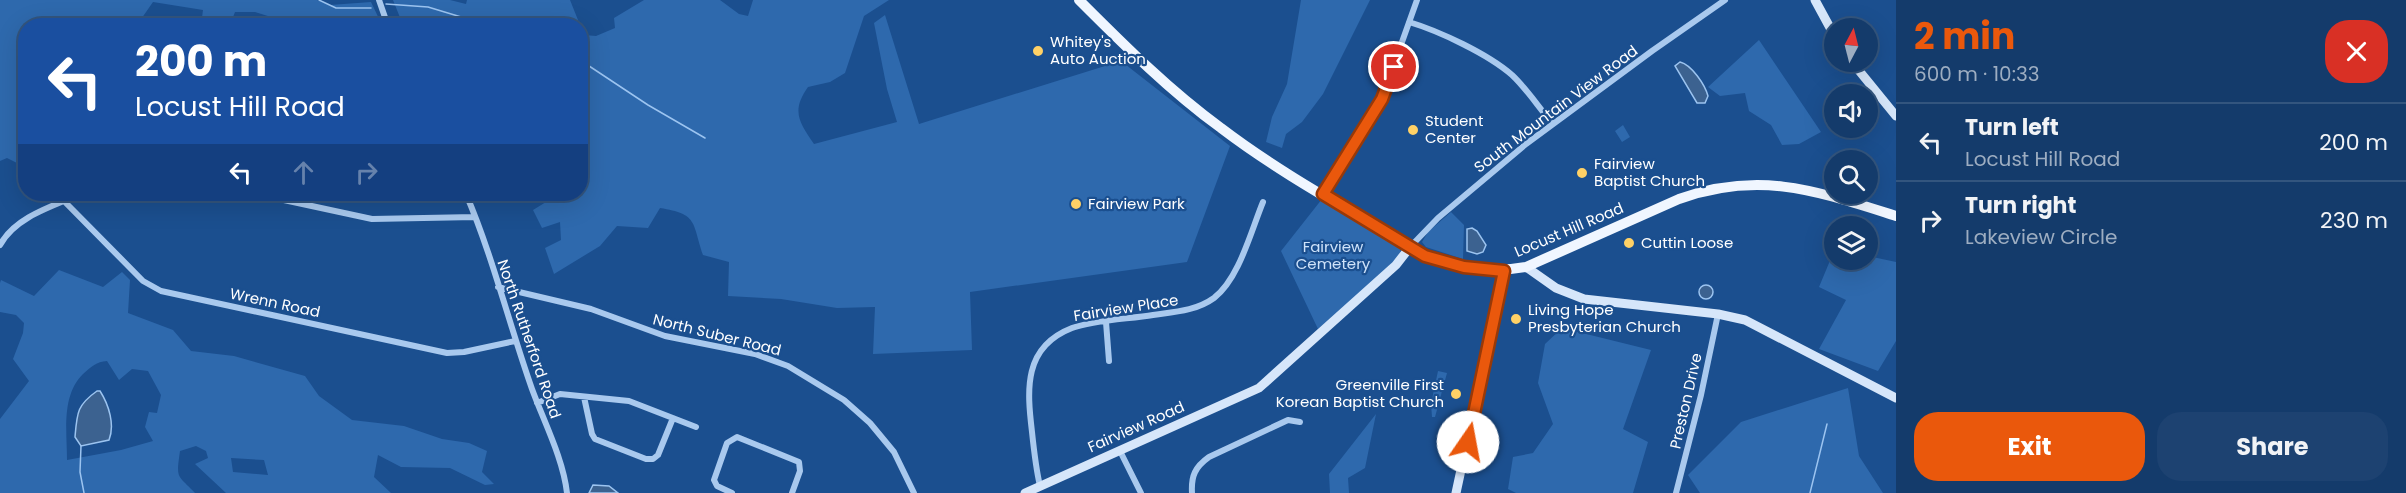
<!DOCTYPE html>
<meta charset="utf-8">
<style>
:root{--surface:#143b6b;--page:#1d4271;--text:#f1f3f6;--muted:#9dadc1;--line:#33557e;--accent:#ea580c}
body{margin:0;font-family:Poppins,sans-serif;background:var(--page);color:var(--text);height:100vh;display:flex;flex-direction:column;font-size:22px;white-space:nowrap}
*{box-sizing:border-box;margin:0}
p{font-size:20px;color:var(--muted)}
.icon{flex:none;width:33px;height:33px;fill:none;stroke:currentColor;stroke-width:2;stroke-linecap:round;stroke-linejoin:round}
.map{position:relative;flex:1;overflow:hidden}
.side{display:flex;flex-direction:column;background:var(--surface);width:510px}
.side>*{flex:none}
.top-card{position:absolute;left:18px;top:18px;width:570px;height:183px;border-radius:24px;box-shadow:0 6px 24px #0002,0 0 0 2px var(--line);background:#1a4fa0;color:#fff;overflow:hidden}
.needle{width:39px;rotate:7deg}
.controls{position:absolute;left:1824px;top:18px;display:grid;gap:12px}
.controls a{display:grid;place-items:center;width:54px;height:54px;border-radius:50%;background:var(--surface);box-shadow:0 6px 24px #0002,0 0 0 2px var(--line);font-size:30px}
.pin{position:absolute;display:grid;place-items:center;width:51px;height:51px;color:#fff;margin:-26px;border:3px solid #fff;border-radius:50%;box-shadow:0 2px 6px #0007}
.me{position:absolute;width:66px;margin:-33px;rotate:12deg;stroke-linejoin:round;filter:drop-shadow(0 0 4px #0008)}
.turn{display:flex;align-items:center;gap:21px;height:126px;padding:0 18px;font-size:27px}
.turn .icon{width:78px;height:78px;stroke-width:2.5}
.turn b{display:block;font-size:42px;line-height:51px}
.lanes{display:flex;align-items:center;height:57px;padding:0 18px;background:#0003;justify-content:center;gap:30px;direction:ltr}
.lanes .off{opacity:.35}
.round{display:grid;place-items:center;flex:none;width:63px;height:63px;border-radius:24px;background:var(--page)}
.headline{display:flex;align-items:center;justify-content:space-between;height:102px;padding:0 18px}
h1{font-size:36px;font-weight:700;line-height:45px;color:var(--accent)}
.primary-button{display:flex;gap:12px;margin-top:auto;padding:12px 18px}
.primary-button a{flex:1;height:69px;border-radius:24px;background:var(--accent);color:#fff;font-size:24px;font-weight:700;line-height:69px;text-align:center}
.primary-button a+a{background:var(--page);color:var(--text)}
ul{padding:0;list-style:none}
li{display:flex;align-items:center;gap:18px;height:78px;padding:0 18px;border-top:2px solid var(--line)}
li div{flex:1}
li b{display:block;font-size:22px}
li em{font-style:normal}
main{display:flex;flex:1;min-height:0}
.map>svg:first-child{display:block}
</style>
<main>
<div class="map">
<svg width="1896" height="493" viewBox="0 0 1896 493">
<rect width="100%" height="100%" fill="#1b4f8f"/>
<!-- green -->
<path fill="#2e69ad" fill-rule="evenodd" d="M0,0H317L330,5L371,2L382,25H290L287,22L255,12H235L230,25H201L203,10L153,2L137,25L26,26L25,167L7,158L0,161Z
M393,0H450L466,4L467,0H570L580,25L469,26L459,20L431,21L430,25H403Z
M644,0H720L739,14L748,16L753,0H889L864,16L845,73L830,82L808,87C791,111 799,122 814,144L897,122L887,89L874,23L885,15L919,124L1121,61L1230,146L1187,262L970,292L972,350L873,354L875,307L837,308L781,299L728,296L729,262L703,255C692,222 698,214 660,208L648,228L617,226L600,246L554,274L545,248L561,240L560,222L542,228L533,210L559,194H580L581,26L584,35L596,36L615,28L614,18Z
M1301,0H1370L1323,94L1302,122L1286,134L1282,148L1266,142L1272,117L1287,84Z
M1759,40L1821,132L1799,144L1782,145L1771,125L1749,111L1745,93L1720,96L1708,87Z
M1623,125L1630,137L1622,142L1615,131Z
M1322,199L1399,244L1401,250L1398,258L1318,329L1281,251Z
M1451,212L1464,225L1463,259L1426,247L1422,242L1428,232Z
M1834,251V260H1868V256L1896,262V341L1878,371L1819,349L1846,300L1819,287Z
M59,270L103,287L122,272L130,280L128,313L173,330L191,351L234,356L305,376L319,396L352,420L404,426L442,439L469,443L487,451L482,472L494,484L485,485L450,468L401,467L378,455L374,477L391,493H226L195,464L208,458L206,451L196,446L180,451C176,480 177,474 195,493H0V419L29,381L13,359L23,333L24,323L16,315L0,312V283L1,280L34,296ZM107,361L119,380L132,369L148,371L161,395L157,413L149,412L145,427L153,441L121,450L67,460C67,431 61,396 83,374C92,366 96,362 107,361ZM231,458L264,460L268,475L233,472Z
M1562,328L1651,350L1623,429L1648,442L1633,493H1516L1508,489L1513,457L1533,453L1553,424L1538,383L1545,344Z
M1438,371L1447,373L1435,417H1432L1431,404Z
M1848,388L1859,456L1883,493H1700L1688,475L1741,422Z
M1376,414L1365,468L1348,478L1349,493H1330L1329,474Z"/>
<!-- water -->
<path fill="#3c6290" stroke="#9cc4f0" stroke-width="1.5" d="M1680,62C1692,65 1705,85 1708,96L1705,103H1697L1675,66Z
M1472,228L1477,231L1486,245L1483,252L1477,254L1467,251V229Z
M1699 292a7 7 0 1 1 14 0a7 7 0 1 1-14 0Z
M97,391H100C109,405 115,425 109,440L81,446L75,437C77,413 77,405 97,391Z
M593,485L609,486L618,493H589Z"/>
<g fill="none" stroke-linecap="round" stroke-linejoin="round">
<!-- stream -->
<path stroke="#9cc4f0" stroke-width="1.5" d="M319,0L336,8H371
M386,4L428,7L481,23
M580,60L648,105L705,138
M81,446L80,472L84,493
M1810,493L1827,424"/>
<!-- street -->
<path stroke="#a9c9ee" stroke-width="6" d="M379,0L388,26
M1409,22C1439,31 1488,54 1512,75C1527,89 1539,108 1553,124
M256,194L372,219L475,217
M466,194C493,257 509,324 532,389C544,422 563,458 567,493
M1323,194L1382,98L1417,0
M64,201L143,281L161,291L447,353L464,352L515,341
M0,245C15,217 53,206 81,194
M1410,247L1438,218L1526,144L1652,51L1725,0
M498,287L591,309L665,336L755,354L788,366L844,400L870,423L894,452L914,493
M1106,322L1109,361
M584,397L592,434L595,439L646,459H653L658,455L673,418
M537,403L560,394L629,401L696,427
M1120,451L1141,493
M1040,486C1036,469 1034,451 1032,432C1027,390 1023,347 1072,328C1094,320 1129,319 1153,315C1174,312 1196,311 1214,298C1239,279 1251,231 1263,202
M732,493L717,486L714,480L727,443L737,437L799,462L800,471L792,493
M1192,493C1191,476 1195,467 1209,457L1288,420L1300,422
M1676,493L1701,395L1718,314"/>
<!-- secondary -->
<path stroke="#d6e6fa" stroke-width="9" d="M1815,0L1834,35
M1852,62L1896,116
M1526,267L1556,288L1584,299L1718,314L1745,320L1896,398
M1025,493L1259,388L1396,265L1410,247
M1456,493L1504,271"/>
<!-- primary -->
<path stroke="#f0f6ff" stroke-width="10" d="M1079,0C1124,45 1170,91 1221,128C1280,173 1347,209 1410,247C1444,267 1487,274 1526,267L1679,199C1760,170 1817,191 1896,216"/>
</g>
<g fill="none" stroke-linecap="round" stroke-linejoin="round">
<!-- route casing -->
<g stroke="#983908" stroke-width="15">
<path id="route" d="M1394,67L1382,99L1323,194L1425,256L1464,267L1504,271L1468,442"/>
</g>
<!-- route -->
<use href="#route" stroke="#ea580c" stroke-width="10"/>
</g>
<!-- markers -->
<g fill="#ffd166" stroke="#1b4f8f" stroke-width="2">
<circle cx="1038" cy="51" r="6"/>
<circle cx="1413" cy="130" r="6"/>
<circle cx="1582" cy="173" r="6"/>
<circle cx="1076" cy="204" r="6"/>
<circle cx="1629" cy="243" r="6"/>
<circle cx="1516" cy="319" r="6"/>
<circle cx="1456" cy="394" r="6"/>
</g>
<g text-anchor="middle" stroke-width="4.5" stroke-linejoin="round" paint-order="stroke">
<!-- poi labels -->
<g font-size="15" fill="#fff" stroke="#1b4f8f" text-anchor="start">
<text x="1050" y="47">Whitey's<tspan x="1050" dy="17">Auto Auction</tspan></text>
<text x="1425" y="126">Student<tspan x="1425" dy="17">Center</tspan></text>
<text x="1594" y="169">Fairview<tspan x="1594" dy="17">Baptist Church</tspan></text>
<text x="1088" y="209">Fairview Park</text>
<text x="1641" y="248">Cuttin Loose</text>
<text x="1528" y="315">Living Hope<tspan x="1528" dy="17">Presbyterian Church</tspan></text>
<text x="1444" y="390" text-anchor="end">Greenville First<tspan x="1444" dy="17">Korean Baptist Church</tspan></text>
</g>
<!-- street labels -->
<g font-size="15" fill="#fff" stroke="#1b4f8f">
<text transform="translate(1556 109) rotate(-37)" y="5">South Mountain View Road</text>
<text transform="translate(1569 230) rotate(-23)" y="5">Locust Hill Road</text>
<text transform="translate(275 303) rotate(12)" y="5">Wrenn Road</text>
<text transform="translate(1126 308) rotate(-9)" y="5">Fairview Place</text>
<text transform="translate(717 335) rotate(14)" y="5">North Suber Road</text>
<text transform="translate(529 339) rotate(71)" y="5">North Rutherford Road</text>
<text transform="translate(1686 401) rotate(-77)" y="5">Preston Drive</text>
<text transform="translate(1136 427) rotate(-24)" y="5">Fairview Road</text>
</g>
<!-- park labels -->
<g font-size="15" fill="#cfe3fa" stroke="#1b4f8f">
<text x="1333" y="252">Fairview<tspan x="1333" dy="17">Cemetery</tspan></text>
</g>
</g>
</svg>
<div class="controls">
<a><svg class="needle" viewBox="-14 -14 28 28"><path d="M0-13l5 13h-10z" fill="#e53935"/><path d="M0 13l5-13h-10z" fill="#9dadc1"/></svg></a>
<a><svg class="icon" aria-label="sound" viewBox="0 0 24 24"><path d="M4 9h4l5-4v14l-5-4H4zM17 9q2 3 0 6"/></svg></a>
<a><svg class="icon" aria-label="search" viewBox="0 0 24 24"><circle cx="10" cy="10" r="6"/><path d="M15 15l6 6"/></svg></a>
<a><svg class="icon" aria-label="layers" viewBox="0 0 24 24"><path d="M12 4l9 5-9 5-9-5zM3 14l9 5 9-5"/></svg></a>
</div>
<div class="pin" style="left:1394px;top:67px;background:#d93025"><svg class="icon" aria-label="arrive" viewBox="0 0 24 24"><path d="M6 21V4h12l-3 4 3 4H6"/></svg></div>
<svg class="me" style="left:1468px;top:442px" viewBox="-20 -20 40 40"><circle r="19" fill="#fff"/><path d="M0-13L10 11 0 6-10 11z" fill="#ea580c"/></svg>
<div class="top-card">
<div class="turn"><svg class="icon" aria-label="left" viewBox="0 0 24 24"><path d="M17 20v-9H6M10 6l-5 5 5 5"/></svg><div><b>200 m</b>Locust Hill Road</div></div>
<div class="lanes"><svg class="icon" aria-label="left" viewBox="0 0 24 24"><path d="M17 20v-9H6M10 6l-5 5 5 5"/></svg><svg class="icon off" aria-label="ahead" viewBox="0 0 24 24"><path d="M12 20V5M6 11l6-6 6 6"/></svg><svg class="icon off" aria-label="right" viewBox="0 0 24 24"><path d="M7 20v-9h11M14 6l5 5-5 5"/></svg></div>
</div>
</div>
<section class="side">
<div class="headline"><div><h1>2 min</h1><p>600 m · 10:33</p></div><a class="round" style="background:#d93025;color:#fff"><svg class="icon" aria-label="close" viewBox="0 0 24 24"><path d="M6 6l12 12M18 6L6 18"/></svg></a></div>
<ul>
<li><svg class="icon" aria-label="left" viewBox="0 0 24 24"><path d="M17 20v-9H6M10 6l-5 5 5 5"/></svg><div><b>Turn left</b><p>Locust Hill Road</p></div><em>200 m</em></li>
<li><svg class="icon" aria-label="right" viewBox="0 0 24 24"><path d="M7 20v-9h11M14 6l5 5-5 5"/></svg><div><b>Turn right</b><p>Lakeview Circle</p></div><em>230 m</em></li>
</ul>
<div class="primary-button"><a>Exit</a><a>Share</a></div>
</section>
</main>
